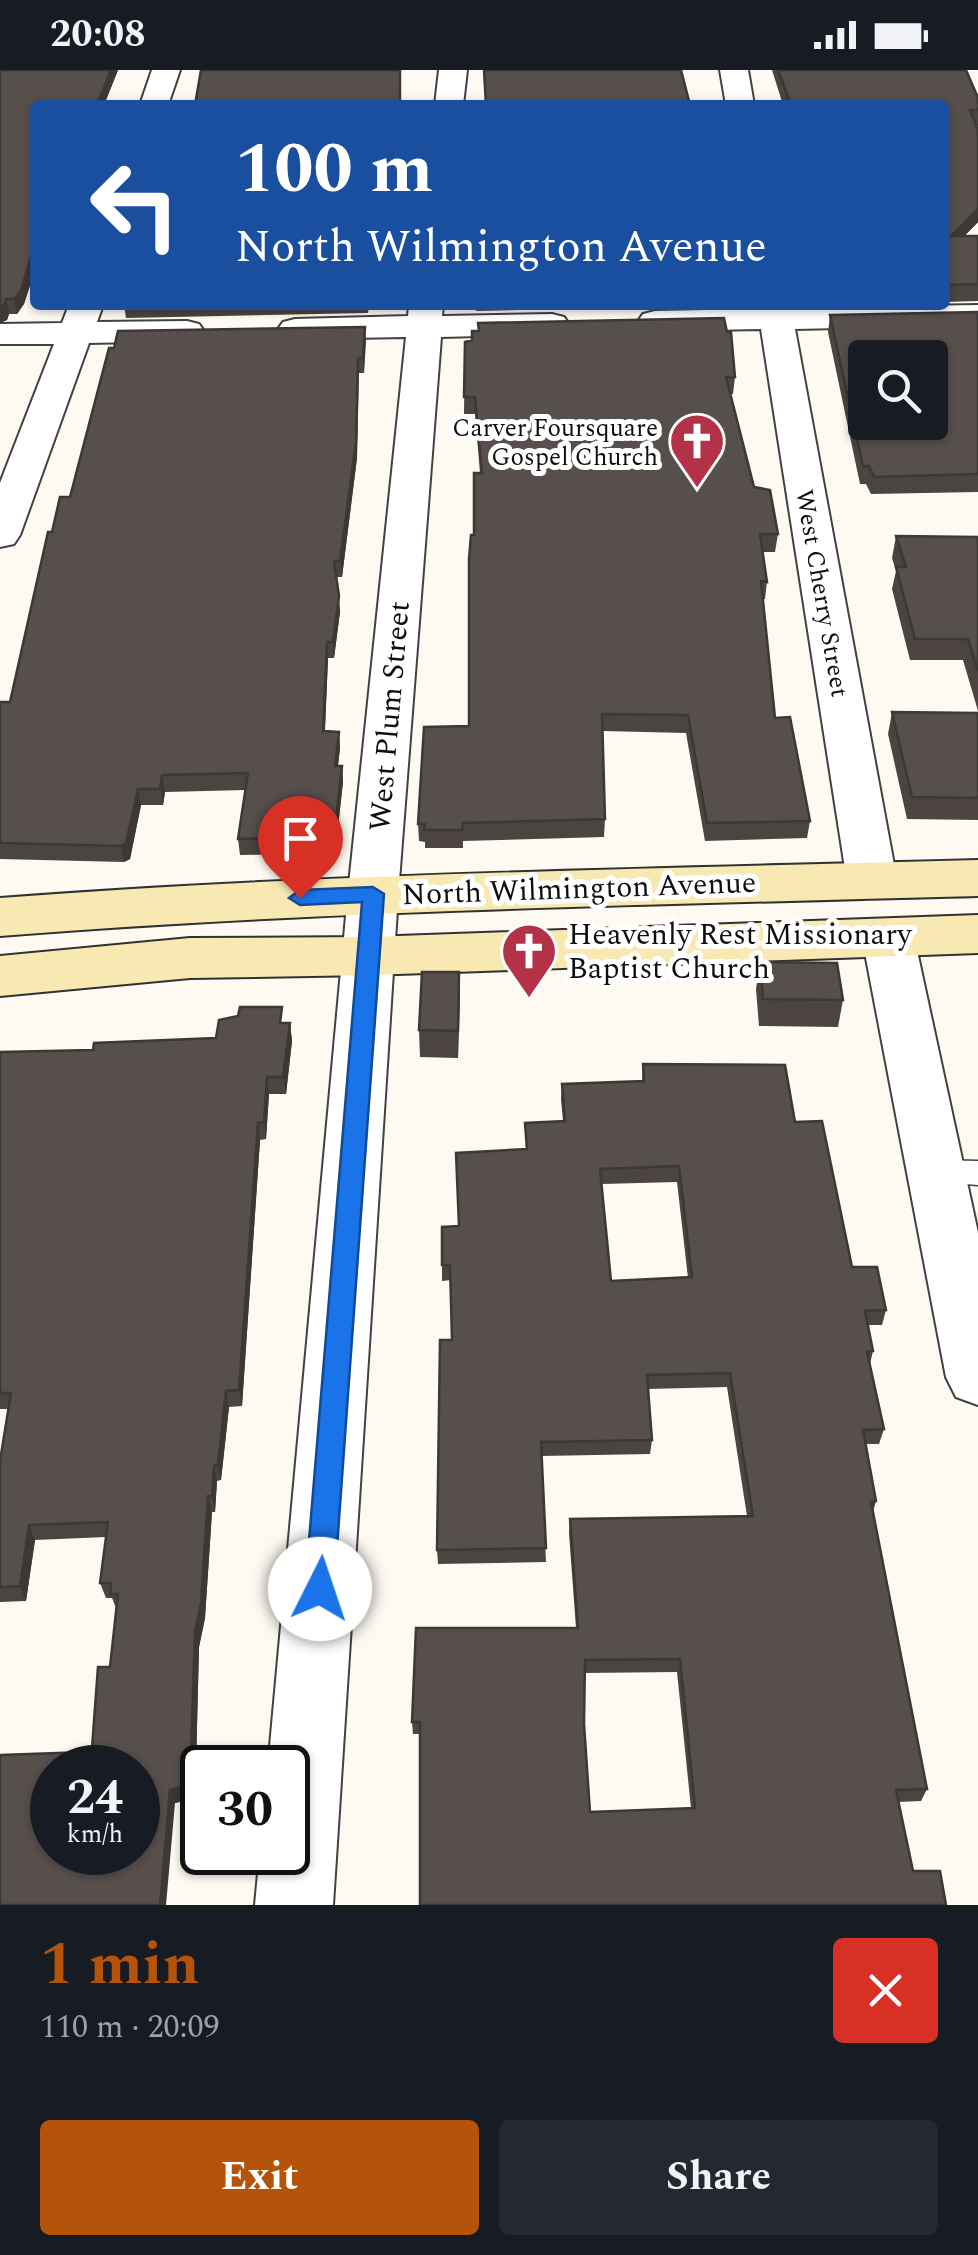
<!DOCTYPE html>
<meta charset="utf-8">
<style>
:root{--surface:#171b24;--page:#242831;--text:#f1f3f6;--muted:#9ea1a6;--accent:#b45309}
body{margin:0;font-family:Spectral,serif;background:var(--page);color:var(--text);height:100vh;display:flex;flex-direction:column;font-size:38px;white-space:nowrap}
*{box-sizing:border-box;margin:0}
p{font-size:32px;color:var(--muted)}
.icon{flex:none;width:55px;height:55px;fill:none;stroke:currentColor;stroke-width:2;stroke-linecap:round;stroke-linejoin:round}
.map{position:relative;height:1835px;overflow:hidden}
.panel{display:flex;flex-direction:column;background:var(--surface);flex:1}
.panel>*{flex:none}
.hud{position:absolute;left:30px;top:30px;width:920px;height:210px;border-radius:10px;box-shadow:0 2px 8px #0004;background:#1a4fa0;color:#fff;overflow:hidden}
.tools{position:absolute;left:848px;top:270px;display:grid;gap:20px}
.tools a{display:grid;place-items:center;width:100px;height:100px;border-radius:10px;background:var(--surface);box-shadow:0 2px 8px #0004;font-size:50px}
.speed{position:absolute;left:30px;top:1675px;display:flex;gap:20px;font-size:50px;font-weight:700;text-align:center}
.speed>*{display:grid;place-content:center;width:130px;height:130px;border-radius:50%;background:var(--surface);box-shadow:0 2px 8px #0004;line-height:1}
.speed small{font-size:25px;font-weight:400}
.speed .limit{border:5px solid #111;border-radius:15px;background:#fff;color:#111}
.pin{position:absolute;display:grid;place-items:center;width:85px;height:85px;color:#fff;margin:-102px -42px;border-radius:50% 50% 50% 0;rotate:-45deg;box-shadow:0 0 10px #0007}
.pin .icon{rotate:45deg}
.me{position:absolute;width:110px;margin:-55px;rotate:4deg;stroke-linejoin:round;filter:drop-shadow(0 0 8px #0008)}
.turn{display:flex;align-items:center;gap:35px;height:210px;padding:0 40px;font-size:45px}
.turn .icon{width:130px;height:130px;stroke-width:2.5}
.turn b{display:block;font-size:70px;line-height:85px}
.round{display:grid;place-items:center;flex:none;width:105px;height:105px;border-radius:10px;background:var(--page)}
.overview{display:flex;align-items:center;justify-content:space-between;height:170px;padding:0 40px}
h1{font-size:60px;font-weight:700;line-height:75px;color:var(--accent)}
.button{display:flex;gap:20px;margin-top:auto;padding:20px 40px}
.button a{flex:1;height:115px;border-radius:10px;background:var(--accent);color:#fff;font-size:40px;font-weight:700;line-height:115px;text-align:center}
.button a+a{background:var(--page);color:var(--text)}
.status{display:flex;justify-content:space-between;align-items:center;height:70px;padding:0 50px;background:var(--surface);direction:ltr}
.status svg{height:28px;fill:currentColor}
.map>svg:first-child{display:block}
</style>
<div class="status"><b>20:08</b><svg viewBox="0 0 49 12"><path d="M0 12V9h3v3zM5 12V6h3v6zM10 12V3h3v9zM15 12V0h3v12zM26 1h20v11H26zM47 4h2v5h-2z"/></svg></div>
<div class="map">
<svg width="978" height="1835" viewBox="0 0 978 1835">
<rect width="100%" height="100%" fill="#fefaf2"/>
<g fill="none" stroke-linecap="round" stroke-linejoin="round">
<!-- lane casing -->
<g stroke="#424242" stroke-width="3">
<path id="lane" d="M937,1090L978,1091V1115L926,1111L922,1102L926,1093Z"/>
</g>
<!-- street casing -->
<g stroke="#424242" stroke-width="4">
<path id="street" d="M152,0H180L168,35H140Z
M439,0H467L463,35H435Z
M720,0H748L754,35H726Z
M69,235H103L97,252L187,251L199,254L204,261L199,268L187,271L89,273L20,465L14,474L0,477V413L54,274H0V254L62,253Z
M409,235H443L442,246L552,244L564,247L569,254L564,261L552,264L441,267L398,824L333,1835H255L260,1782H288V1698H268L348,824L406,267L295,269L283,266L278,259L283,252L295,249L408,246Z
M757,235H791L792,238L978,235V255L795,259L897,811L890,823L872,828L854,823L847,811L761,259L655,261L643,258L638,251L643,244L655,241L758,239Z
M888,849L906,854L914,867L978,1163V1335L956,1327L946,1307L862,867L870,854Z"/>
</g>
<!-- secondary casing -->
<g stroke="#313131" stroke-width="4">
<path id="secondary" d="M978,790V826C652,835 325,840 0,866V828C326,803 652,799 978,790Z
M978,845V883L370,905L190,908L0,926V886L190,868L370,867Z"/>
</g>
<!-- lane -->
<use href="#lane" fill="#fff" fill-rule="evenodd"/>
<!-- street -->
<use href="#street" fill="#fff" fill-rule="evenodd"/>
<!-- secondary -->
<use href="#secondary" fill="#f8e9b3" fill-rule="evenodd"/>
</g>
<!-- wall -->
<path fill="#4b4441" fill-rule="evenodd" d="M0,0H118L104,35H35V201L24,234L17,244H9L7,250L0,253Z
M772,0H966L978,28V56H976L978,60V152L964,166H978V231L945,232V35H783Z
M124,235H373H369L368,243L126,248Z
M476,235H715L476,241Z
M978,242V422L871,424L866,414H860L828,262L830,245Z
M365,257L364,303H359L357,388L342,507H336L340,542L334,588H328L325,661L339,662L340,678L338,696H342L343,712L335,784L240,785L238,769L246,720L165,722L163,735H141L130,789L124,792L0,789V632H10L52,462L70,427Z
M472,270L735,307L733,324H730L754,417L778,464L775,482H763L767,512L765,529H763L775,648L810,751L807,768L705,771L686,663L603,661L605,749L604,767L463,771V778H425V772L419,771L418,754L469,656L474,465L480,403L475,344H464L465,272Z
M896,466L978,467V641L963,590H910L892,519L896,501L892,488Z
M892,642L978,643V750L907,749L888,664Z
M760,892L843,930L838,957L759,956L756,919Z
M459,902L458,988L420,987L419,960Z
M284,953H290L292,971L286,1024H269L266,1069L260,1070L242,1336L229,1337L221,1410L217,1411L215,1442H212L205,1548L199,1577L196,1696L192,1729L175,1733L86,1682L92,1678L110,1597L116,1538L112,1528H106L100,1513L106,1467L35,1470L26,1531L0,1532V1391L9,1339H0V982L93,980L216,968Z
M643,994L795,1052L852,1197L886,1240L882,1255H868L873,1281L870,1294L884,1359L879,1374H866L876,1431L873,1442L927,1719L921,1731L898,1732L420,1835V1664H413L412,1652L576,1558L569,1463L570,1449L747,1446L727,1317L648,1319L652,1370L650,1384L541,1386L546,1492L438,1494L437,1480L452,1270L451,1210L442,1211V1157L459,1156L526,1079L525,1053L563,1051L561,1029L562,1014L642,1011ZM677,1112L688,1208L611,1211L602,1114ZM677,1602L691,1738L590,1742L584,1654L585,1603Z"/>
<!-- shaded-wall -->
<path fill="#3d3735" d="M111,0H118L104,35H97Z
M978,139V152L948,183L951,166Z
M31,187L34,201L24,234L17,244L14,229Z
M6,229L9,244L7,250L0,253V237Z
M365,257L366,272L364,303L363,288Z
M358,288L357,388L342,507L340,491Z
M339,526L340,542L334,588L333,572Z
M327,572L328,588L324,678L323,661Z
M339,662L340,678L336,712L335,696Z
M342,696L343,712L335,784L334,767Z
M162,705L165,722L163,735L160,719Z
M138,719L141,735L130,789L124,792L121,776Z
M459,902L460,929L458,988V961Z
M290,953L292,971L286,1024L283,1007Z
M267,1007L269,1024L266,1069L264,1052Z
M258,1053L260,1070L242,1336L239,1320Z
M226,1321L229,1337L221,1410L218,1395Z
M214,1396L217,1411L215,1442L212,1426Z
M208,1426L212,1442L205,1548L199,1577L196,1696L192,1729L175,1733L166,1835H160L170,1720L195,1562Z
M29,1455L35,1470L26,1531L20,1516Z"/>
<!-- building -->
<path fill="#574f4c" stroke="#3d3735" stroke-width="2.5" fill-rule="evenodd" d="M0,0H111L97,35H35V187H31L21,220L14,229H6L4,235L0,237Z
M201,0H400V35H195Z
M484,0H681L690,35H486Z
M778,0H966L978,28V40H970L978,60V139L951,166H978V214L945,215V35H791Z
M978,242V404L874,407L869,396H863L830,245ZM865,288H930V352H865Z
M724,248L727,262H731L735,307H726L754,417L770,420L778,464H760L767,512L761,511L775,648L790,647L810,751L707,753L688,645L602,644L605,749L463,753L462,760H424L425,754H418L424,657L469,656V489L471,465H474V403H482L475,327H464L465,272L472,270V261H479L478,253Z
M365,257L363,288H358L356,372L340,491H334L339,526L333,572H327L323,661L339,662L335,696H342L334,767L238,769L248,703L162,705L160,719H138L126,773L121,776L0,773V632H10L48,462H52L60,427H70L109,278H114L118,261Z
M896,466L978,467V601L968,569H915L896,497H906Z
M892,642L978,643V728L912,727Z
M760,892L837,893L843,930L763,929Z
M422,902H459L458,961L419,960Z
M240,937H282L280,953H290L283,1007H267L264,1052L258,1053L239,1320L226,1321L218,1395L214,1396L212,1426H208L201,1533L195,1562L191,1682L188,1716L170,1720L160,1835H0V1685L86,1682L92,1678L98,1597H110L118,1524H110L111,1513H100L108,1452L29,1455L20,1516L0,1517V1391L11,1323H0V982L93,980L94,973L216,968L219,950L238,946ZM52,1698H138V1782H52Z
M643,994L785,995L795,1052L822,1051L852,1197H877L886,1240L865,1241L873,1281L867,1282L884,1359L863,1360L876,1431L871,1432L927,1719L896,1720L913,1801H940L946,1835H420V1652H412L416,1558H578L570,1449L753,1446L730,1303L647,1305L652,1370L541,1372L546,1478L437,1480L440,1270H452L450,1195H442V1157L459,1156L456,1083L527,1079L525,1053L565,1051L562,1014L644,1011ZM679,1096L692,1207L611,1211L600,1099ZM680,1589L695,1738L590,1742L584,1654L585,1590Z"/>
<!-- route -->
<path fill="#1a73e8" stroke="#114b97" stroke-width="2.5" d="M373,817L384,824L334,1519L330,1529L320,1533L309,1529L305,1519L362,832L300,835L289,828L300,820Z"/>
<!-- icons -->
<defs>
<g id="church-pin" transform="scale(2.875)"><path d="M0 17L-7.5 6A9.5 9.5 0 1 1 7.5 6Z" fill="#b43247" stroke="#fff"/><path d="M-1.2-6h2.4v3.5h3.3v2.4h-3.3V6h-2.4V-.1h-3.3v-2.4h3.3Z" fill="#fff"/></g>
</defs>
<g fill-rule="evenodd">
<use href="#church-pin" x="697" y="371"/>
<use href="#church-pin" x="529" y="881"/>
</g>
<g text-anchor="middle" stroke-width="10" stroke-linejoin="round" paint-order="stroke">
<!-- far-poi labels -->
<g font-size="25" fill="#0f0f0f" stroke="#fff" text-anchor="end">
<text x="658" y="366">Carver Foursquare<tspan x="658" dy="29">Gospel Church</tspan></text>
</g>
<!-- far-street labels -->
<g font-size="25" fill="#0f0f0f" stroke="#fff">
<text transform="translate(823 523) rotate(80)" y="9">West Cherry Street</text>
</g>
<!-- street labels -->
<g font-size="30" fill="#0f0f0f" stroke="#fff">
<text transform="translate(389 646) rotate(-85)" y="10">West Plum Street</text>
<text transform="translate(579 818) rotate(-2)" y="10">North Wilmington Avenue</text>
</g>
<!-- poi labels -->
<g font-size="30" fill="#0f0f0f" stroke="#fff" text-anchor="start">
<text x="568" y="874">Heavenly Rest Missionary<tspan x="568" dy="34">Baptist Church</tspan></text>
</g>
</g>
</svg>
<div class="tools">
<a><svg class="icon" aria-label="search" viewBox="0 0 24 24"><circle cx="10" cy="10" r="6"/><path d="M15 15l6 6"/></svg></a>
</div>
<div class="speed"><div>24<small>km/h</small></div><div class="limit">30</div></div>
<div class="pin" style="left:300px;top:828px;background:#d93025"><svg class="icon" aria-label="arrive" viewBox="0 0 24 24"><path d="M6 21V4h12l-3 4 3 4H6"/></svg></div>
<svg class="me" style="left:320px;top:1519px" viewBox="-20 -20 40 40"><circle r="19" fill="#fff"/><path d="M0-13L10 11 0 6-10 11z" fill="#1a73e8"/></svg>
<div class="hud">
<div class="turn"><svg class="icon" aria-label="left" viewBox="0 0 24 24"><path d="M17 20v-9H6M10 6l-5 5 5 5"/></svg><div><b>100 m</b>North Wilmington Avenue</div></div>
</div>
</div>
<section class="panel">
<div class="overview"><div><h1>1 min</h1><p>110 m · 20:09</p></div><a class="round" style="background:#d93025;color:#fff"><svg class="icon" aria-label="close" viewBox="0 0 24 24"><path d="M6 6l12 12M18 6L6 18"/></svg></a></div>
<div class="button"><a>Exit</a><a>Share</a></div>
</section>
